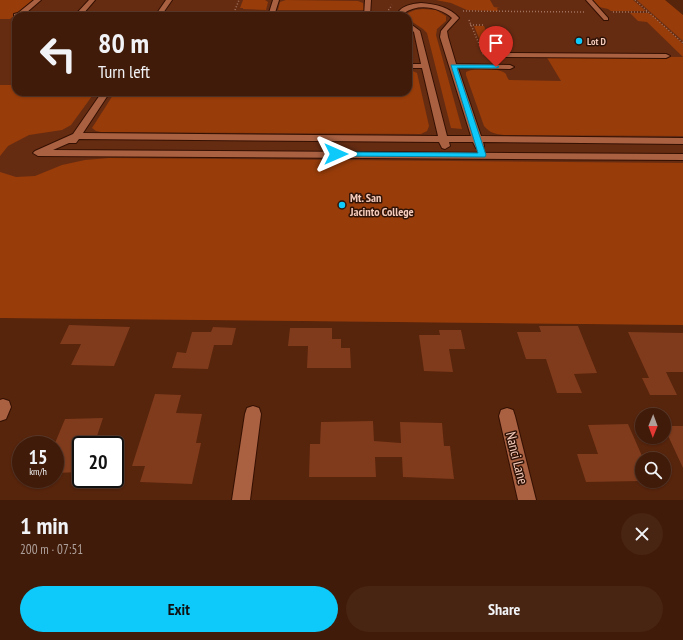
<!DOCTYPE html>
<meta charset="utf-8">
<style>
:root{--surface:#411b09;--page:#482412;--text:#f1f3f6;--muted:#aea19c;--line:#5a392a;--accent:#0dcafa}
body{margin:0;font-family:"PT Sans Narrow",sans-serif;background:var(--page);color:var(--text);height:100vh;display:flex;flex-direction:column;font-size:15px;white-space:nowrap}
*{box-sizing:border-box;margin:0}
p{font-size:13px;color:var(--muted)}
.icon{flex:none;width:22px;height:22px;fill:none;stroke:currentColor;stroke-width:2;stroke-linecap:round;stroke-linejoin:round}
.map{position:relative;height:500px;overflow:hidden}
.details{display:flex;flex-direction:column;background:var(--surface);flex:1}
.details>*{flex:none}
.guide{position:absolute;left:12px;top:12px;width:400px;height:84px;border-radius:12px;box-shadow:0 1px 3px #0004,0 0 0 1px var(--line);background:#411b09;color:var(--text);overflow:hidden}
.needle{width:26px;rotate:181deg}
.controls{position:absolute;left:635px;top:408px;display:grid;gap:8px}
.controls a{display:grid;place-items:center;width:36px;height:36px;border-radius:50%;background:var(--surface);box-shadow:0 1px 3px #0004,0 0 0 1px var(--line);font-size:20px}
.speed{position:absolute;left:12px;top:436px;display:flex;gap:8px;font-size:20px;font-weight:700;text-align:center}
.speed>*{display:grid;place-content:center;width:52px;height:52px;border-radius:50%;background:var(--surface);box-shadow:0 1px 3px #0004,0 0 0 1px var(--line);line-height:1}
.speed small{font-size:10px;font-weight:400}
.speed .limit{border:2px solid #111;border-radius:6px;background:#fff;color:#111}
.pin{position:absolute;display:grid;place-items:center;width:34px;height:34px;color:#fff;margin:-41px -17px;border-radius:50% 50% 50% 0;rotate:-45deg;box-shadow:0 0 4px #0007}
.pin .icon{rotate:45deg}
.me{position:absolute;width:44px;margin:-22px;rotate:90deg;stroke-linejoin:round;filter:drop-shadow(0 0 3px #0008)}
.turn{display:flex;align-items:center;gap:14px;height:84px;padding:0 20px;font-size:18px}
.turn .icon{width:52px;height:52px;stroke-width:2.5}
.turn b{display:block;font-size:28px;line-height:34px}
.round{display:grid;place-items:center;flex:none;width:42px;height:42px;border-radius:21px;background:var(--page)}
.head{display:flex;align-items:center;justify-content:space-between;height:68px;padding:0 20px}
h1{font-size:24px;font-weight:600;line-height:30px}
.action{display:flex;gap:8px;margin-top:auto;padding:8px 20px}
.action a{flex:1;height:46px;border-radius:24px;background:var(--accent);color:#111;font-size:16px;font-weight:600;line-height:46px;text-align:center}
.action a+a{background:var(--page);color:var(--text)}
.map>svg:first-child{display:block}
</style>
<div class="map">
<svg width="683" height="500" viewBox="0 0 683 500">
<rect width="100%" height="100%" fill="#57240c"/>
<!-- built -->
<path fill="#662c12" fill-rule="evenodd" d="M0,0H663L683,16V325L0,318ZM16,16H408V92H16Z"/>
<!-- green -->
<path fill="#983c09" d="M0,0H34L10,19H0Z
M243,0H265L268,2L266,10L243,9V8H240Z
M286,0L358,1L363,3L364,10H278L280,2Z
M436,0H490L494,7L500,8H497L498,11L467,10L451,3Z
M592,0H633L646,11H611L608,9L599,7Z
M637,0H665L683,15V41Z
M423,9L436,10L446,16V21L437,29L436,35L462,129L451,128L427,33L423,29L408,19V13L415,10Z
M630,13H648L652,15L683,44V57L647,22L638,21Z
M474,26H484L498,58L492,57L486,55Z
M546,56L683,57V136L504,135C495,134 490,133 484,126L466,75V72C475,68 498,67 506,74C506,75 508,79 509,80L561,81Z
M408,69L417,73L429,126L427,131L421,134L101,132L96,131L92,128L115,92H408Z
M0,85H16V92H95L71,125L62,130L29,135L8,146L0,156Z
M109,158L683,163V325L0,318V172L16,177L35,176L62,165L85,160Z"/>
<!-- building -->
<path fill="#7f3b1c" d="M69,325L130,327L114,366L71,365L81,344H60Z
M539,326H578L597,373L574,374L582,393H557L546,359H526L517,332H541Z
M213,327L236,328L232,345H214L208,369L172,368L177,352L186,353L192,332H211Z
M290,328H332V339H341V348H350L351,368H307L308,346H288Z
M439,330H461L465,349H449L453,372L424,371L419,335H440Z
M628,332L683,333V372H666L677,395H650L642,378H649Z
M155,394L181,395L176,413L202,414L196,443H201L192,484L140,482L145,466H132Z
M103,418L94,445H81V472L55,473V443L65,419Z
M373,421L374,441L401,443L400,422L442,423L444,446H450L454,479L403,477L402,457H375L376,477H309L310,444H320L321,422Z
M628,424L642,456V481L586,482L577,454H598L588,425Z
M664,426H683V468L664,427Z"/>
<g fill="none" stroke-linecap="round" stroke-linejoin="round">
<!-- minor casing -->
<g stroke="#341002" stroke-width="2">
<path id="minor" d="M34,0H41L26,13L76,14L89,0H95L83,14H112L115,16H14V14L18,13Z
M166,0H172L161,16H155Z
M273,0H279L274,16H268Z
M365,0H371L370,16H364Z
M586,0H592L608,18V20H604Z
M421,3C435,4 450,7 459,18L447,31L448,37L456,64L510,65L514,67L510,69L458,68L481,136L683,138V144L483,142L484,146L479,149L476,148L473,142H449L450,146L445,149L442,148L439,142L79,139L76,143H69L53,150L683,154V160L38,156L33,153L35,151L73,134L102,92H110L83,133L438,136L422,68H408V64H421L414,32L408,27V22L420,31L447,136H471L440,37L441,31L452,18C440,7 418,3 404,13L403,16H397C399,6 411,4 421,3Z
M501,53L666,54L670,56L666,58L504,57H501Z
M3,399L9,401L11,407L6,419L0,421V400Z
M253,406L259,408L261,414L250,500H232L245,414L247,408Z
M507,408L513,410L515,416L536,500H518L499,416L501,410Z"/>
</g>
<!-- path -->
<path stroke="#a1725e" stroke-width="1.5" stroke-dasharray="1 2" stroke-linecap="butt" d="M635,0L683,43
M235,10L239,0
M463,11L586,12
M613,12H648
M385,15L392,5
M469,20L484,56
M470,25H484"/>
<!-- minor -->
<use href="#minor" fill="#a96142" fill-rule="evenodd"/>
</g>
<!-- route -->
<path fill="#0dcafa" stroke="#0883a2" d="M451,65H496L499,67L496,68H457L486,155L485,157L334,156V153L336,152L478,153Z"/>
<!-- markers -->
<g fill="#0dcafa" stroke="#301307" stroke-width="1.5">
<circle cx="579" cy="41" r="4"/>
<circle cx="342" cy="205" r="4"/>
</g>
<g text-anchor="middle" stroke-width="3" stroke-linejoin="round" paint-order="stroke">
<!-- far-poi labels -->
<g font-size="10" font-weight="bold" fill="#f5ccbc" stroke="#301307" text-anchor="start">
<text x="587" y="45">Lot D</text>
</g>
<!-- poi labels -->
<g font-size="12" font-weight="bold" fill="#f5ccbc" stroke="#301307" text-anchor="start">
<text x="350" y="202">Mt. San<tspan x="350" dy="14">Jacinto College</tspan></text>
</g>
<!-- near-street labels -->
<g font-size="14" fill="#f5ccbc" stroke="#301307">
<text transform="translate(517 458) rotate(76)" y="5">Nanci Lane</text>
</g>
</g>
</svg>
<div class="controls">
<a><svg class="needle" viewBox="-14 -14 28 28"><path d="M0-13l5 13h-10z" fill="#e53935"/><path d="M0 13l5-13h-10z" fill="#aea19c"/></svg></a>
<a><svg class="icon" aria-label="search" viewBox="0 0 24 24"><circle cx="10" cy="10" r="6"/><path d="M15 15l6 6"/></svg></a>
</div>
<div class="speed"><div>15<small>km/h</small></div><div class="limit">20</div></div>
<div class="pin" style="left:496px;top:67px;background:#d93025"><svg class="icon" aria-label="arrive" viewBox="0 0 24 24"><path d="M6 21V4h12l-3 4 3 4H6"/></svg></div>
<svg class="me" style="left:336px;top:154px" viewBox="-20 -20 40 40"><path d="M0-17L14 15 0 8-14 15z" fill="#0dcafa" stroke="#fff" stroke-width="4"/></svg>
<div class="guide">
<div class="turn"><svg class="icon" aria-label="left" viewBox="0 0 24 24"><path d="M17 20v-9H6M10 6l-5 5 5 5"/></svg><div><b>80 m</b>Turn left</div></div>
</div>
</div>
<section class="details">
<div class="head"><div><h1>1 min</h1><p>200 m · 07:51</p></div><a class="round"><svg class="icon" aria-label="close" viewBox="0 0 24 24"><path d="M6 6l12 12M18 6L6 18"/></svg></a></div>
<div class="action"><a>Exit</a><a>Share</a></div>
</section>
